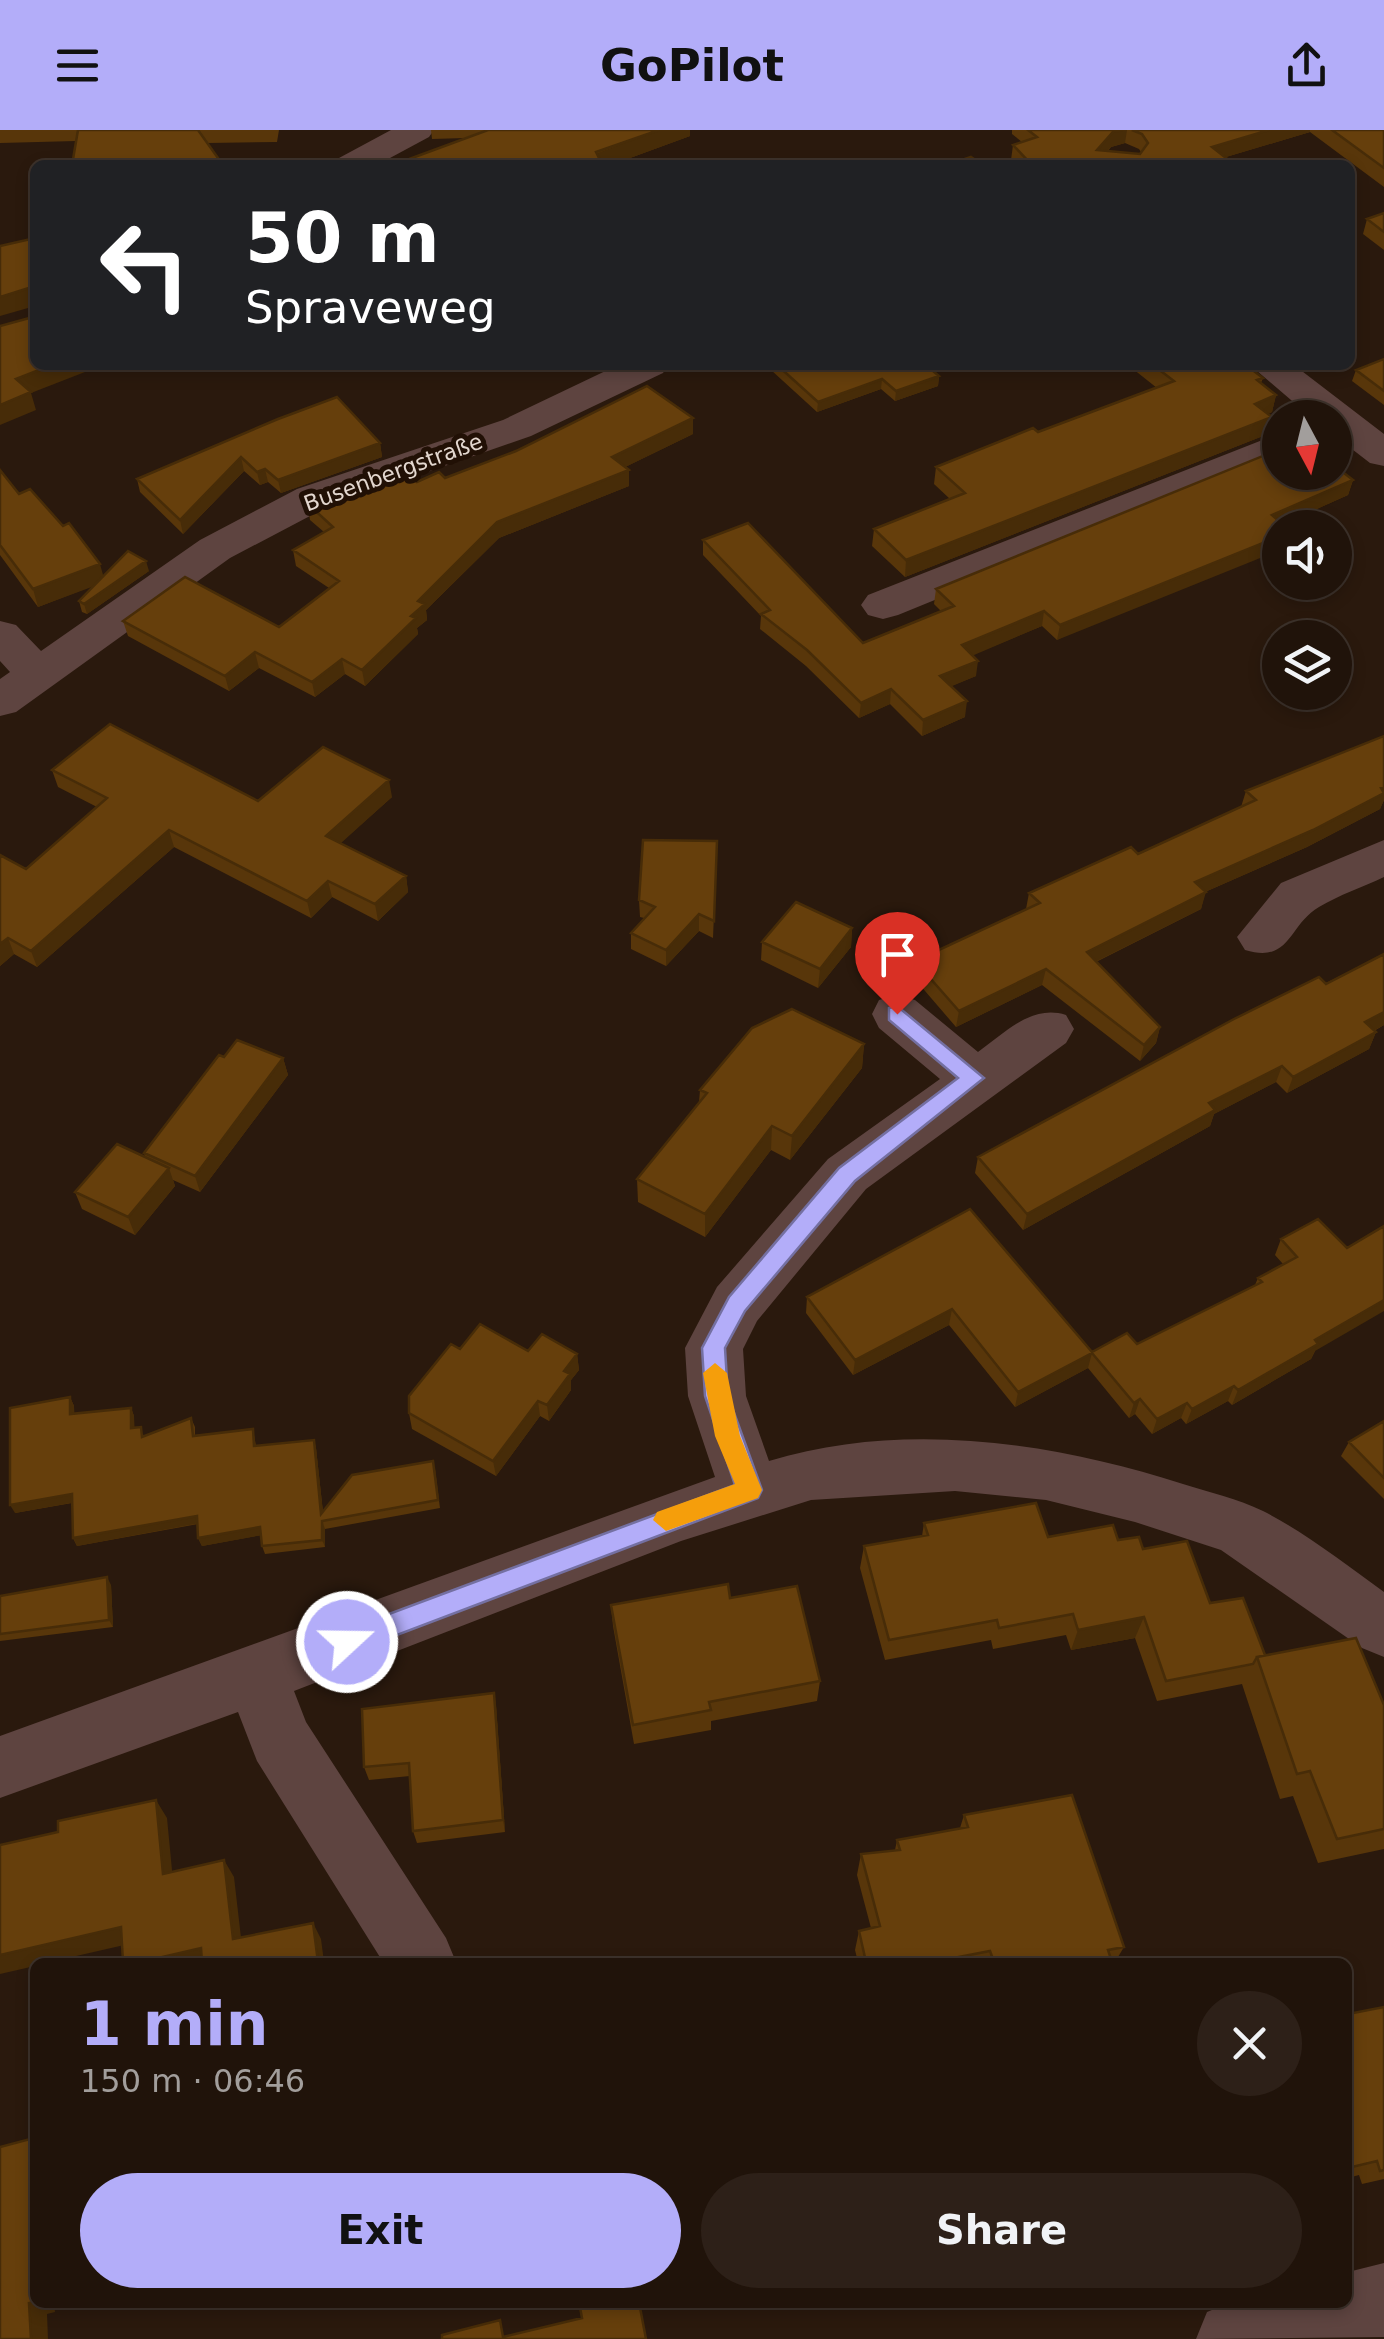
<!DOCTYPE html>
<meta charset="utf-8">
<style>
:root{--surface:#20130a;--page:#2d2018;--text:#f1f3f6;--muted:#a29e9c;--line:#3d322b;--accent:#b3adf9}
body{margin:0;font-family:"DejaVu Sans",sans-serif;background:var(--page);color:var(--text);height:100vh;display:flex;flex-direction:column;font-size:38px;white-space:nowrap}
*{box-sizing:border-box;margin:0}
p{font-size:32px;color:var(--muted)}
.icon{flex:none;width:55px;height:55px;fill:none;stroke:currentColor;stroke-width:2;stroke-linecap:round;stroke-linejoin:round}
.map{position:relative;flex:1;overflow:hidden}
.sheet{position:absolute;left:30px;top:1828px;width:1322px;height:350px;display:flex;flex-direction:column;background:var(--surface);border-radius:15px;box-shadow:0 5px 15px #0003,0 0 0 2px var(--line)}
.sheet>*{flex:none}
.banner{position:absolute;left:30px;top:30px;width:1325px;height:210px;border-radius:15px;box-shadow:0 5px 15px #0003,0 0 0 2px var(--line);background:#202124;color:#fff;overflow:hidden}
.needle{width:65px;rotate:173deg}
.buttons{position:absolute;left:1262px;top:270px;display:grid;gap:20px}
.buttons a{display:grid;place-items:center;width:90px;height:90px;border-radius:50%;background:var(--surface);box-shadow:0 5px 15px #0003,0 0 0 2px var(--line);font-size:50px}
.pin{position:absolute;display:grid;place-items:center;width:85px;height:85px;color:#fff;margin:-102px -42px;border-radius:50% 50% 50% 0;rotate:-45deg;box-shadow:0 0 10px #0007}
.pin .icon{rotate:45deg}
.me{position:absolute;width:110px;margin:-55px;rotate:69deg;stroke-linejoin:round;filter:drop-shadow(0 0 8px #0008)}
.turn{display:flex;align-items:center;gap:35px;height:210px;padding:0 50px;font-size:45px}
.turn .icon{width:130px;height:130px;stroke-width:2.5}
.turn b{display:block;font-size:70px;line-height:85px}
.round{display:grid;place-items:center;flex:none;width:105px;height:105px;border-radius:52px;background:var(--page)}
.headline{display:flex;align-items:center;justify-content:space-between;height:170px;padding:0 50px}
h1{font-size:60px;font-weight:800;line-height:75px;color:var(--accent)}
.primary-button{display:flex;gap:20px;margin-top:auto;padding:20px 50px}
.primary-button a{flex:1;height:115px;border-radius:60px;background:var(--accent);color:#111;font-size:40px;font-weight:800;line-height:115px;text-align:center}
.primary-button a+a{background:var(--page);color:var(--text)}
header{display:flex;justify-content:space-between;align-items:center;height:130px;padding:0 50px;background:var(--accent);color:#111;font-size:45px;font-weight:800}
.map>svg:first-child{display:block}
</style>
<header><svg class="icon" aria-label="menu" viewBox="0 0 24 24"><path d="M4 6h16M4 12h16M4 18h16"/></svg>GoPilot<svg class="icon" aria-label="share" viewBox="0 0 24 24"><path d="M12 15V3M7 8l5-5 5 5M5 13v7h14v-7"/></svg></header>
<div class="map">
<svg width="1384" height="2209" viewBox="0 0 1384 2209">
<rect width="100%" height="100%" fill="#2a190d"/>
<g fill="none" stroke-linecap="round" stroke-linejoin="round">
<!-- minor -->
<path fill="#5e4440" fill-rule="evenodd" d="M391,0H434L429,7L377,35H333L339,28Z
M618,235H668L663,243L531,306L327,377L230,428L16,582L0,586V549L10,542L0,531V491L16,495L41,521L200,410L297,359L503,290Z
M1250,235H1294L1384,304V336L1370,333L1335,306V288H1312Z
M1280,303V329L898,485L883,489L868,485L861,475L868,465Z
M1384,710V747C1363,757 1339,765 1319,777C1288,795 1291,834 1245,820L1237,807L1281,753Z
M897,865L915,870L978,922C1005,903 1031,874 1066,885L1074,899L1066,913L866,1059L757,1191L743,1219L746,1266L769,1331C903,1290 1052,1312 1183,1354C1209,1362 1238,1369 1263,1381C1306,1403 1345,1434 1384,1462V1527L1362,1518L1221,1420L1135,1392L1046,1370L955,1361L811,1370L681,1411L294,1561L306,1592L446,1808L456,1832H383L257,1631L238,1582L0,1668V1606L715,1347L688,1266L685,1218L717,1157L828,1029L940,949L879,898L872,884L879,870Z
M1384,2133V2207L1196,2209L1207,2182L1231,2172H1348V2142Z"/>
</g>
<!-- wall -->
<path fill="#58360a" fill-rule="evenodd" d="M0,0H279L277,12L207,13L76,11L0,13Z
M431,0H690V6L611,35H393L465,8L432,9Z
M1012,0H1384V57L1310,2L1226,27L1236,35H1016L1011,30L1013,15L1022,12L1012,4ZM1125,13L1139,19L1141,22L1140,24L1108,21L1111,17Z
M1384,83V120L1363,104L1367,89Z
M1384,229V275L1352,251L1356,240Z
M771,235H926L939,246L938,256L895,271L881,259L817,282L771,240Z
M1128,235H1246L1263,248L1261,253L1276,265L1272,282L1268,284L1272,287L1268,304L905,447L872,416L874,399L950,369L934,354L936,337L1038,302L1157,258Z
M278,289L380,313L382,327L281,363L268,352L260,355L244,341L183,404L140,362L137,349Z
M693,304L625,337L629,356L499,408L426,480L427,490L417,498L418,504L365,556L345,544L315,567L259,538L229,561L128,506L123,491L279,497L329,458L296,436L293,420L324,402L310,390L308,374L417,352Z
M0,340L19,364L104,447L149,441L87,484L82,482L79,471L95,455L38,477L0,425Z
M1353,350L1348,365L1283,394L1057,510L1042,496L972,525L976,546L951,556L965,587L922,606L890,574L859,588L806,536L760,499L761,486L703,425V410L863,513L941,481L934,474L936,459Z
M1384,606V670L1380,679L1307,717L1205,762L1201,779L1096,832L1160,897L1156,913L1140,931L1042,855L956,897L913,847L915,831L1026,779L1029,763L1138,724L1241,677L1246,661Z
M52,640L258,671L392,667L340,713L406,746L408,762L378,791L332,767L311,788L174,717L37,837L14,824L0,836V725L26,739L97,677L58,657Z
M717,711L713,808L699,801L666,836L631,819V803L644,788L640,787L639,770Z
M852,798L851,817L818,858L761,830L762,812Z
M1384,824V895L1374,901L1376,902L1369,919L1287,963L1276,952L1214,984L1210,996L1023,1100L975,1043L978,1027Z
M864,914L862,938L790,1030L771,1020L705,1107L638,1072L637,1049L699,972L700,960Z
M224,927L283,928L288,945L200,1062L173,1050L175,1056L135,1105L82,1079L75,1062L145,1027L144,1023Z
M970,1079L1092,1222L1137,1214L1255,1155L1258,1148L1283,1134L1275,1125L1281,1109L1318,1089L1315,1221L1311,1229L1232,1275L1228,1271L1186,1294L1181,1288L1152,1304L1135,1284L1129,1288L1088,1238L1015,1277L949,1195L853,1245L806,1183L807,1167Z
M460,1219L577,1224L579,1240L571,1250V1260L549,1291L540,1286L496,1346L412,1299L409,1283Z
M70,1267L74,1276V1284L131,1278L134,1286V1298L145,1306L191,1288L195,1297V1305L253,1299L256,1316L314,1310L316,1318L323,1382L435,1339L440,1378L325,1399V1417L265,1424L262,1416L261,1405L202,1416L198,1408V1394L77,1416L73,1408L72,1373L15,1383Z
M1384,1291V1369L1341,1326L1349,1312Z
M924,1393L1048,1407L1118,1410L1143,1419L1210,1473L1265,1525L1384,1575V1719L1318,1733L1293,1666L1280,1669L1242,1554L1157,1571L1135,1508L1071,1520L1066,1505L993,1519L991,1510L885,1530L860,1438L864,1416L922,1406Z
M111,1455L113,1497L0,1511V1466Z
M730,1468L820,1551L817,1571L711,1591V1600L634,1614L613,1496L611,1475Z
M494,1563L496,1576L505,1702L417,1713L413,1701L410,1646L369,1650L364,1637Z
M964,1685L1124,1817L1115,1832H858L855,1820L859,1801L871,1798L857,1745L861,1724L895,1720L897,1710L960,1698Z
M1384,1877V2049L1362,2054L1359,2045L1348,2048V1884Z"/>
<!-- shaded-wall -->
<path fill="#472c08" d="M659,0H690V6L611,35H566Z
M1122,0H1127L1125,13L1111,17L1094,35L1097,20L1113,2Z
M1269,0H1310V2L1209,32L1212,17Z
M32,157L35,176L0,186V167Z
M52,235H103L31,263L36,280L0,295V275L16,249Z
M939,246L938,256L895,271L896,261Z
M882,249L881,259L817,282L818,272Z
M1276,265L1272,282L1251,291L1255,274Z
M1272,287L1268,304L905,447L906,430Z
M693,288V304L613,343L612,327Z
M380,313L382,327L281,363L278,350Z
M241,327L244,341L183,404L180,390Z
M265,339L268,352L260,355L257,342Z
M629,340V356L499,408L426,480L427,490L417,498L418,504L365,556L362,540L411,486L418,471L497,392Z
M1353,350L1348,365L1268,401L1272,385Z
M1280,406V420L1057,510L1060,495Z
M146,431L149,441L87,484L84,474Z
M100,434L105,452L38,477L33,459Z
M1044,481L1042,496L960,531L962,515Z
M255,522L259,538L229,561L225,546Z
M342,529L345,544L315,567L312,552Z
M978,531L976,546L938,562L940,546Z
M891,559L890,574L859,588L861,573Z
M967,571L965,587L922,606L923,590Z
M389,650L392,667L330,723L326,706Z
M1384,657V670L1380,679L1307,717L1191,768L1195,752Z
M169,700L174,717L37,837L31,821Z
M406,746L408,762L378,791L375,774Z
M328,751L332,767L311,788L307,771Z
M1206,762L1201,779L1083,838L1087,822Z
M699,784V801L666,836V820Z
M852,798L851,817L818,858L820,839Z
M8,808L14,824L0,836V814Z
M1046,839L1042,855L956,897L959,881Z
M1384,882V895L1358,909L1365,892Z
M1160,897L1156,913L1140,931L1144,915Z
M1376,902L1369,919L1287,963L1293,947Z
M864,914L862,938L790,1030L792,1006Z
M283,928L288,945L200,1062L195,1046Z
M1282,936L1276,952L1214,984L1210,996L1023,1100L1027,1084L1209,973Z
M772,996L771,1020L705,1107V1084Z
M169,1038L175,1056L135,1105L128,1087Z
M1384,1170V1181L1315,1221L1311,1229L1232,1275L1238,1260L1315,1210Z
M952,1179L949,1195L853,1245L855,1230Z
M1092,1223L1088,1238L1015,1277L1018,1262Z
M577,1224L579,1240L571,1250V1260L549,1291L547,1275L564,1241Z
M1234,1256L1228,1271L1186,1294L1192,1279Z
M70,1267L74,1276L75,1293L70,1284Z
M1140,1269L1135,1284L1129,1288L1134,1273Z
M538,1271L540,1286L496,1346L493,1331Z
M1187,1273L1181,1288L1152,1304L1157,1289Z
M131,1278L134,1286L135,1307L131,1298Z
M314,1310L316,1318L324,1392L321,1384Z
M72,1364L76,1372L15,1383L10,1375Z
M197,1386L200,1393L77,1416L73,1408Z
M322,1391L325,1399V1417L322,1410Z
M260,1397L263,1405L202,1416L198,1408Z
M107,1447L111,1455L113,1497L109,1490Z
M1144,1487L1135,1508L1071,1520L1078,1500Z
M494,1563L496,1576L505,1702L503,1690Z
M156,1670L167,1688L174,1761L163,1744Z
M224,1730L234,1747L243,1825L233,1809Z
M313,1793L321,1809L324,1832H318Z
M121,1797L133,1813L50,1832H35V1836L0,1844V1825Z
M201,1818L210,1832H141Z
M30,2009L35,2014V2125Z
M35,2172H54L55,2182L47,2184L48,2209H31L29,2173Z"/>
<!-- building -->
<path fill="#663f0c" stroke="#472c08" stroke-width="2.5" d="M78,0H198L223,35H72Z
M488,0H659L596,22L600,30L566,35H393Z
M1028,0H1122L1113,2L1097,20L1140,24L1148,13L1142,4L1132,0H1269L1212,17L1235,35H1087L1085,33L1080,35H1032L1013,15L1037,7Z
M1332,0H1384V38Z
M971,27L983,35H947Z
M1384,83V102L1367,89Z
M35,108V235H52L16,249L31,262L0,275V196L33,187L32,157L0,167V116Z
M1384,229V261L1356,240Z
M777,235H926L939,246L896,261L882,249L818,272Z
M1153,235H1246L1263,248L1257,250L1276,265L1255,274L1272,287L906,430L874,399L965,363L936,337L1033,298L1038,302L1174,251Z
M647,256L693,288L612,327L629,340L497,392L418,471L425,474L411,486L416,488L362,540L342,529L312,552L255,522L225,546L123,491L185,447L279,497L339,451L293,420L333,397L308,374L326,365L404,338L417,352L439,342L445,348L516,321Z
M337,267L380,313L278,350L265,339L257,342L241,327L180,390L137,349L278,289Z
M1280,319V342H1335V336L1353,350L1272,385L1287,398H1280V406L1060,495L1044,481L962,515L978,531L940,546L967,571L923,590L891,559L861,573L807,520L761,484L770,480L703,410L748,393L863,513L954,476L936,459Z
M0,340L19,364L30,359L63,396L69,393L100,434L33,459L0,415Z
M128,421L146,431L84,474L79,471Z
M110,594L258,671L323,617L389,650L326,706L406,746L375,774L328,751L307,771L169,700L31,821L8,808L0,814V725L26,739L107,668L52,640Z
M1384,606V657L1381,658L1384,663L1313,700L1195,752L1206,762L1087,822L1160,897L1144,915L1046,839L959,881L915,831L1040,773L1029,763L1131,717L1138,724L1256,670L1246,661Z
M643,710L717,711L714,791L699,784L666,820L631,803L655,777L639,770Z
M796,772L852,798L820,839L762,812Z
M1384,824V882L1365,892L1376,902L1293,947L1282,936L1209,973L1215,980L1027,1084L978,1027L1234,889L1319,847L1326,854Z
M792,879L864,914L792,1006L772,996L705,1084L637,1049L707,963L700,960L752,898Z
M237,910L283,928L195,1046L144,1023L219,925L224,927Z
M117,1014L169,1038L128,1087L75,1062Z
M970,1079L1092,1222L1127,1203L1137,1214L1262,1152L1258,1148L1297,1127L1281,1109L1318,1089L1347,1118L1384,1096V1170L1315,1210L1318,1214L1238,1260L1234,1256L1192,1279L1187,1273L1157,1289L1140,1269L1134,1273L1092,1223L1018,1262L952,1179L855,1230L807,1167Z
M480,1194L528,1221L542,1204L577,1224L564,1241L570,1244L547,1275L538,1271L493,1331L409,1283V1266L451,1214L460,1219Z
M70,1267V1284L131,1278V1298L141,1297L142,1307L191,1288L193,1306L253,1299L254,1316L314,1310L321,1384L352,1345L433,1331L438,1370L322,1391V1410L262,1416L260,1397L198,1408L197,1386L73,1408L72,1364L10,1375V1278Z
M1384,1291V1348L1349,1312Z
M1036,1373L1048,1407L1113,1395L1118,1410L1139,1407L1143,1419L1187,1411L1210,1473L1243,1468L1265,1525L1257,1527L1253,1534L1166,1551L1144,1487L1078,1500L1073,1484L999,1498L997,1490L889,1510L864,1416L928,1405L924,1393Z
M107,1447L109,1490L0,1504V1466Z
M728,1454L730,1468L797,1456L820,1551L709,1572L711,1580L633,1595L611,1475Z
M1356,1508L1384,1575V1699L1337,1709L1310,1641L1297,1644L1257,1527Z
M494,1563L503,1690L413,1701L409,1633L364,1637L362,1579Z
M1072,1665L1124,1817L1108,1820L1112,1832H994L990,1821L933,1832H866L859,1801L880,1796L861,1724L900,1720L897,1710L968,1697L964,1685Z
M156,1670L163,1744L224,1730L233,1809L313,1793L318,1832H202L201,1818L141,1832H123L121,1797L0,1825V1715L58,1702V1691Z
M1384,1877V2040L1380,2041L1377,2031L1348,2038V1884Z
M30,2009L35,2125V2172L29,2173L31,2209H0V2017Z
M579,2172H639L646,2209H442V2205L500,2190L503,2207L582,2188Z"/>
<!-- route -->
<path fill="#b3adf9" stroke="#7470a2" stroke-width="2.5" d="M897,876L984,948L855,1051L745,1181L725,1218L728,1266L762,1360L758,1368L347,1524L338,1520L334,1512L338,1503L735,1355L705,1266L702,1218L729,1167L839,1038L958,948L889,890V878Z"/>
<!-- slow -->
<path fill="#f59e0b" d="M715,1233L727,1243L740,1306L762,1360L758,1368L666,1401L653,1390L657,1382L735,1354L715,1306L703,1243Z"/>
<g text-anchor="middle" stroke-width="10" stroke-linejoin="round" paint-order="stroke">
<!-- far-street labels -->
<g font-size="22" fill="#e3d7cf" stroke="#211005">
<text transform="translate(393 342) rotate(-20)" y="8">Busenbergstraße</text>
</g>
</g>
</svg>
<div class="buttons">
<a><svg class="needle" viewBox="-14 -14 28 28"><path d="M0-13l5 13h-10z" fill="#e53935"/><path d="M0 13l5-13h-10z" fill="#a29e9c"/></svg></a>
<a><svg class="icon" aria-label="sound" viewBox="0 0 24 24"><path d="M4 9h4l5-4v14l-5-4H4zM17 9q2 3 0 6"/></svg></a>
<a><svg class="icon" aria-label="layers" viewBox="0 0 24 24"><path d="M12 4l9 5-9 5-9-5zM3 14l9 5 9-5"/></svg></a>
</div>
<div class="pin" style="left:897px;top:884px;background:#d93025"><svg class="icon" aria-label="arrive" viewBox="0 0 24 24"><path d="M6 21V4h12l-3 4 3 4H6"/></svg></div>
<svg class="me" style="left:347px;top:1512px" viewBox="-20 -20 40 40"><circle r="17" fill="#b3adf9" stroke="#fff" stroke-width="3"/><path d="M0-11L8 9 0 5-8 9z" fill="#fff"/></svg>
<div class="banner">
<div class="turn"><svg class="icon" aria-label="left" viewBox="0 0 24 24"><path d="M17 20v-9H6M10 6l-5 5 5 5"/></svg><div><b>50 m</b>Spraveweg</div></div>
</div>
<section class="sheet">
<div class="headline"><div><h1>1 min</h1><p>150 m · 06:46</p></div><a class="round"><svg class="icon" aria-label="close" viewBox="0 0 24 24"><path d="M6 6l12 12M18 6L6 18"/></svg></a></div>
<div class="primary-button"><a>Exit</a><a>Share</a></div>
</section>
</div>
